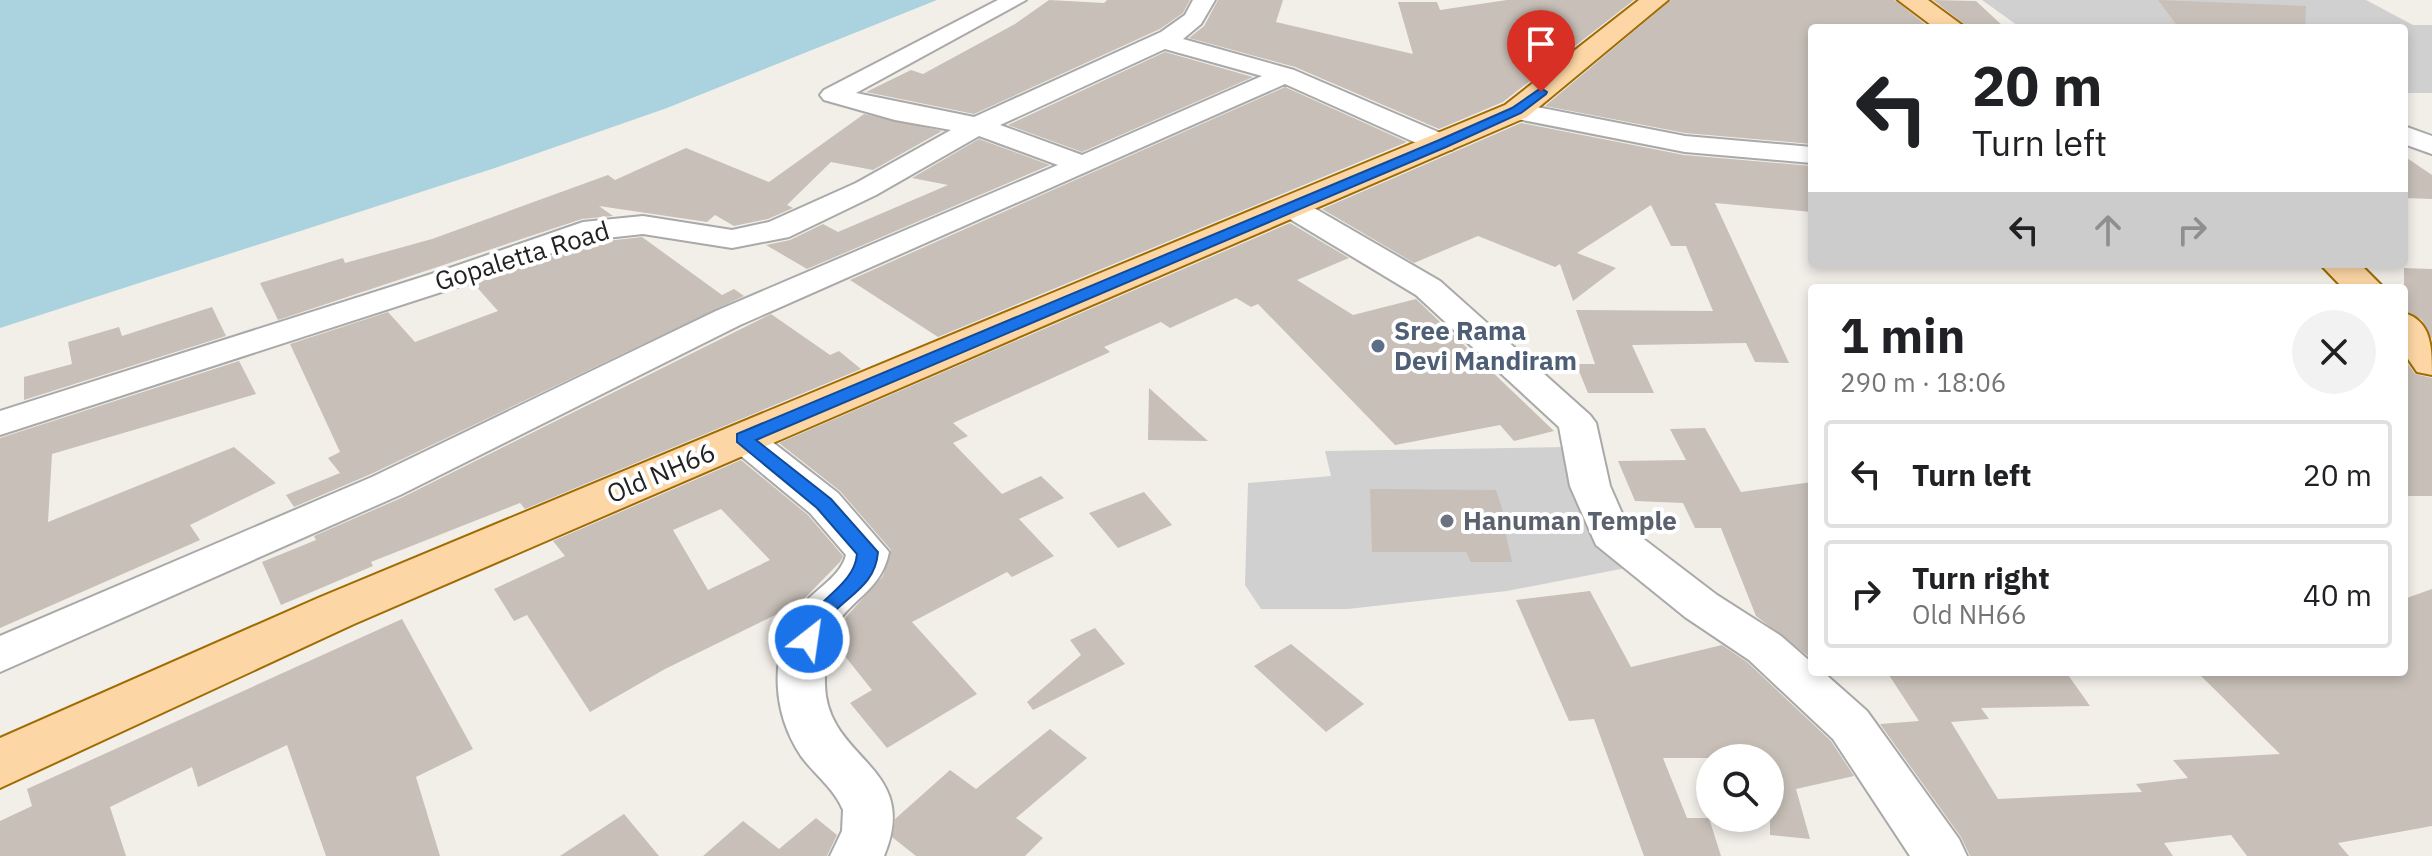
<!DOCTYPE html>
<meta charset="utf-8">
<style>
:root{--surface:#fff;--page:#f2f2f2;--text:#202124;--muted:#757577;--line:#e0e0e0}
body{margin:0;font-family:"IBM Plex Sans",sans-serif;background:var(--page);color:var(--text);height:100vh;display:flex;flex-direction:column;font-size:30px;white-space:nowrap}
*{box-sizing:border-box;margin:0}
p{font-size:26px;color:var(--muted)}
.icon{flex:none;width:44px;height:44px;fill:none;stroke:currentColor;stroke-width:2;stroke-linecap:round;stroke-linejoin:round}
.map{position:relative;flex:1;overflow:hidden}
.panel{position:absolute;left:1808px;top:284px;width:600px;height:392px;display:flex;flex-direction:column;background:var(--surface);border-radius:8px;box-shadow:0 4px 12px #0003}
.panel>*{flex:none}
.top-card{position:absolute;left:1808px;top:24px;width:600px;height:244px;border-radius:8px;box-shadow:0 4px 12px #0003;background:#fff;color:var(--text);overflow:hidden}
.fabs{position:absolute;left:1696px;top:744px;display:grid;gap:16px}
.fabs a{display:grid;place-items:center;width:88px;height:88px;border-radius:50%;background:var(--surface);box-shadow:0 4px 12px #0003;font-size:40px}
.pin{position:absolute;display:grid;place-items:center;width:68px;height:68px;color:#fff;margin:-82px -34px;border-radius:50% 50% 50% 0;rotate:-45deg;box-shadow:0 0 8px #0007}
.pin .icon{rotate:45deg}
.me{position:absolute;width:88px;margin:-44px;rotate:30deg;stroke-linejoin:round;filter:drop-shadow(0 0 6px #0008)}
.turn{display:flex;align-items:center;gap:28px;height:168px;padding:0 32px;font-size:36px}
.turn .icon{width:104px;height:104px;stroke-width:2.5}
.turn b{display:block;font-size:56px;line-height:68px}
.lanes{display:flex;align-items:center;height:76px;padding:0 32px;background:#0003;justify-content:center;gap:40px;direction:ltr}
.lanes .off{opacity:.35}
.round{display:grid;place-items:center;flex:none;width:84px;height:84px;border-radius:42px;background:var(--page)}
.head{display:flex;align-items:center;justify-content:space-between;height:136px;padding:0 32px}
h1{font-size:48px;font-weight:800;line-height:60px}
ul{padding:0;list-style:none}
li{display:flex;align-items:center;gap:24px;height:108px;margin:0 16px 12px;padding:0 16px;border:4px solid var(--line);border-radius:8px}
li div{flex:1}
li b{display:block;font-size:30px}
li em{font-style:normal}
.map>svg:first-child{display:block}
</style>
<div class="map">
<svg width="2432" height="856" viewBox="0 0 2432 856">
<rect width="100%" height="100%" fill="#f2efe9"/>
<!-- religious -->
<path fill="#d0d0d0" d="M1982,0H2366L2413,25H2432V93H2404V28H2021Z
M1564,447L1626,568L1507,591L1348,609H1261L1245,585L1248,483L1331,476L1325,451Z"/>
<!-- water -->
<path fill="#aad3df" d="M0,0H937L667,108L495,168L0,328Z"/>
<!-- building -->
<path fill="#c7bfb8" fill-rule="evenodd" d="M1049,0L1104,3L1107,0H1190L1183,13L1160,29L974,114L866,92L911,70L923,74L1015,24Z
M1218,0H1283L1276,22L1413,54L1398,2H1437L1440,10L1507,0H1634L1503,102L1439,129L1295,67L1189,38L1204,26Z
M1671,0H1895L1930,28H1812V144L1685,133L1545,106Z
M1933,0L1976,1L2005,28H1969Z
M2158,0L2306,6L2305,28H2179Z
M1165,52L1253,77L1082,152L1008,125Z
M1285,87L1407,142L938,337L850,280Z
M864,114L942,131L873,170L831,162L787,205L793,208L768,219L734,226L715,215L707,222L599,206L613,216L582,219L278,320L260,283L343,258L345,263L432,239L608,175L615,180L686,148L769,182Z
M1521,123L1684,155L1812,166V212L1715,203L1789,363L1755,362L1746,343L1632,345L1654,393H1588L1576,364H1595L1576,310L1713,311L1686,246H1671L1651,205L1577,253L1616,268L1573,301L1560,264L1555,267L1478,236L1414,263L1322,209Z
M979,139L1050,165L807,269L766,245L790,240L823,224L838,232L948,185L912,178Z
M2404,156L2432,175V199L2404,198Z
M1290,223L1349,258L1297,280L1353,315L1416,299L1554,431L1514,441L1500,425L1395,445L1258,304L1251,307L1236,298L1170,328L1161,322L1104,347L1110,352L953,423L968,436L953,443L1002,494L1041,476L1064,498L1019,519L1054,556L1012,577L1007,572L912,622L977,694L887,748L850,703L872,690L832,640L846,617L883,576L891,550L840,491L779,443Z
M642,237L722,295L734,289L744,296L371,474L294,507L286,495L340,473L328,458L340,452L290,344L388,312L415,342L498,311L474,284L589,243Z
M2404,268L2432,269V339L2422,320L2404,310Z
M212,307L226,336L24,400V377L72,364L68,342L119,327L122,336Z
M771,314L830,355L839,351L861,369L525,509L520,503L371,562L373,566L281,605L262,562L316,540L314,536L401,498Z
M2404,358L2415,374L2432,378V496H2404Z
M239,361L256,394L52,454L48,522L234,447L276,483L190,525L200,540L0,628V438Z
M1149,388L1208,441L1148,440Z
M1705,428L1741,492L1812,482V659L1756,616L1721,528H1695L1683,503L1635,501L1618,461L1686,460L1670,429Z
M741,460L808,515L843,556L840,562L800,603L665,669L590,712L527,615L514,621L494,589L565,556L553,541ZM721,509L770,560L708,590L673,530Z
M1370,489L1496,490L1509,530H1505L1512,562H1471L1466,552H1372Z
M1144,492L1172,525L1118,548L1089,513Z
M2432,589V826L2338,843L2349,856H2247L2231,835L2164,843L2173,856H1970L1961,837L1880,724L1919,721L1887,672H2066L2090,706L1981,708L1989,719L1951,722L1998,799L2142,792L2136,784L2188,778L2173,760L2280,754L2197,672H2404V599Z
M1590,591L1631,667L1722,645L1747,662L1831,741L1854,776L1796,789L1810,839L1770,835V758H1663L1687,818H1709L1721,856H1644L1594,719L1569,721L1516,600Z
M402,619L473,749L416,777L440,856H326L287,745L198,787L192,767L110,807L126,856H0V821L32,806L27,789Z
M1095,628L1125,664L1033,710L1027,702L1081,655L1070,640Z
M1291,644L1364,704L1326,732L1254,666Z
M1050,729L1087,758L1016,818L1043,838L1025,856H916L892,837L895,819L950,770L976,789Z
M624,814L659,856H560Z
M816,818L837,835L827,856H703L743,821L779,849Z"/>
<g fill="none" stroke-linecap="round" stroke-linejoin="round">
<!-- street casing -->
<g stroke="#a9a9a9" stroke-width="4">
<path id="street" d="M998,0H1026L856,93L974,117L1161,32L1185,15L1193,0H1215L1201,24L1183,39L1294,70L1452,138L1456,144L1452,150H1432L1285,84L740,325L400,495L0,672V636L372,477L716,311L1058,165L979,136L876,195L789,237L732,248L643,234L588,240L466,284L0,435V411L444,270L583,222L643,216L732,230L769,222L856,183L951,130L895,120L824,100L820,95L824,90ZM1165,49L1262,76L1082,155L1000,125Z
M1516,103L1685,136L1812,147V163L1685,152L1507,117L1503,111L1507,105Z
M2404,126L2432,136V154L2404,144Z
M1291,198L1302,201L1440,281L1590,415L1596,423L1610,486L1628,527L1717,595L1781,636L1812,663V672H1823L1867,711L1959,839L1967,856H1910L1833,739L1749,660L1685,617L1596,545L1570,486L1559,427L1416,295L1280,213L1276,207L1280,201Z
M743,426L757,430L838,493L889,552C882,588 855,597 836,624C825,639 825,666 825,684C826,761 922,765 884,856H830L842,831L843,810C834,788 814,774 801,756C773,714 769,659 795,615C808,592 840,580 846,555L810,513L729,446L724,438L729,430Z"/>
</g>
<!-- primary casing -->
<g stroke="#a06b00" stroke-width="4">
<path id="primary" d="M1639,0H1668L1527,117L354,624L0,788V738L318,598L1505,105Z
M1898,0H1928L1966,28H1935Z
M2320,264H2360L2384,288H2343Z
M2404,313C2432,321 2432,348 2432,375L2417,372L2404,353Z"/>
</g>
<!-- street -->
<use href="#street" fill="#fff" fill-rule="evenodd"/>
<!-- primary -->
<use href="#primary" fill="#fcd6a4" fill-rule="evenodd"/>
</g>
<!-- route -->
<path fill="#1a73e8" stroke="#114b97" stroke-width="2" d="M1541,88L1547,92L1546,94L1521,113L1446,147L756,440L831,499L878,552C875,591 839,597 823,627C820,632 820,639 816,645H801L798,639C809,600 854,589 857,554L817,508L737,442V434L1437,141L1512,108Z"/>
<!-- markers -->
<circle fill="#5c6f8a" stroke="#fff" stroke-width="3" cx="1378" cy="346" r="8"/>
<circle fill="#6b7280" stroke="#fff" stroke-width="3" cx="1447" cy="521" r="8"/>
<g text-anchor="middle" stroke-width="8" stroke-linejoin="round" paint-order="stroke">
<!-- street labels -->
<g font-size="26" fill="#222" stroke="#fff">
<text transform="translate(522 256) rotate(-17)" y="9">Gopaletta Road</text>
<text transform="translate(661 473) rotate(-23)" y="9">Old NH66</text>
</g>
<!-- service labels -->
<g font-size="26" font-weight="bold" fill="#4e5e75" stroke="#fff" text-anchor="start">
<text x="1394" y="340">Sree Rama<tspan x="1394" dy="30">Devi Mandiram</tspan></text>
</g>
<!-- worship labels -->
<g font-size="26" font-weight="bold" fill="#5b616d" stroke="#fff" text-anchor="start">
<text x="1463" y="530">Hanuman Temple</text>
</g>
</g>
</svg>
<div class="fabs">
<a><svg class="icon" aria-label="search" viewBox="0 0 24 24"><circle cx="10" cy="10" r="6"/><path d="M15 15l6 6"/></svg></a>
</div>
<div class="pin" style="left:1541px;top:92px;background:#d93025"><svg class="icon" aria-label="arrive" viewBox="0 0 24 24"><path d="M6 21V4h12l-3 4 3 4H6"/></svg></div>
<svg class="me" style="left:809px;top:639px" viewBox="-20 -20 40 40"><circle r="17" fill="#1a73e8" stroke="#fff" stroke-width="3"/><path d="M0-11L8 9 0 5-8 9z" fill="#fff"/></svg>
<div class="top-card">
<div class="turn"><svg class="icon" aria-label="left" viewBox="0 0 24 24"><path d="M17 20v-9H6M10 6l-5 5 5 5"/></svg><div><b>20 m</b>Turn left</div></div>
<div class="lanes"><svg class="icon" aria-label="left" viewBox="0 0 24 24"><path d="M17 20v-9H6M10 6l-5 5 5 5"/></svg><svg class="icon off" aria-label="ahead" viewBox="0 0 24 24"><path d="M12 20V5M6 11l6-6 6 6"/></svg><svg class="icon off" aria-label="right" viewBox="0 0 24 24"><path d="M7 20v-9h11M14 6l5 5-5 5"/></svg></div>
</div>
<section class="panel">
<div class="head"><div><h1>1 min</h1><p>290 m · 18:06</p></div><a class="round"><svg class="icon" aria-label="close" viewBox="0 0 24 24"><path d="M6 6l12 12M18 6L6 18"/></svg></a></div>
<ul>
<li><svg class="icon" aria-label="left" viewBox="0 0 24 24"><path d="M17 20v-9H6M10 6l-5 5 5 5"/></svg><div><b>Turn left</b></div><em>20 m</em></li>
<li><svg class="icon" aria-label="right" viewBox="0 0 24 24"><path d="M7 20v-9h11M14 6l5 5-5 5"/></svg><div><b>Turn right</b><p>Old NH66</p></div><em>40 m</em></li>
</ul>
</section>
</div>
